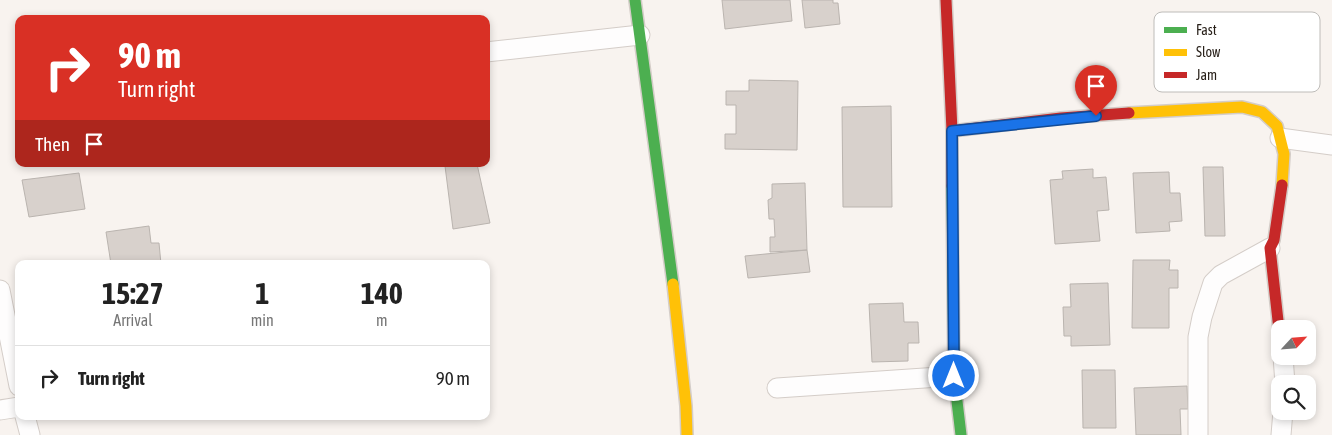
<!DOCTYPE html>
<style>
:root{--surface:#fff;--page:#f6f6f6;--text:#222;--muted:#767676;--line:#e0e0e0}
body{margin:0;font-family:"Asap Condensed",sans-serif;background:var(--page);color:var(--text);height:100vh;display:flex;flex-direction:column;font-size:19px;white-space:nowrap}
*{box-sizing:border-box;margin:0}
p{font-size:16px;color:var(--muted)}
.icon{flex:none;width:28px;height:28px;fill:none;stroke:currentColor;stroke-width:2;stroke-linecap:round;stroke-linejoin:round}
.map{position:relative;flex:1;overflow:hidden}
.drawer{position:absolute;left:15px;top:260px;width:475px;height:160px;display:flex;flex-direction:column;background:var(--surface);border-radius:10px;box-shadow:0 2px 8px #0003}
.drawer>*{flex:none}
.hud{position:absolute;left:15px;top:15px;width:475px;height:152px;border-radius:10px;box-shadow:0 2px 8px #0003;background:#d93025;color:#fff;overflow:hidden}
.needle{width:32px;rotate:64deg}
.controls{position:absolute;left:1271px;top:320px;display:grid;gap:10px}
.controls a{display:grid;place-items:center;width:45px;height:45px;border-radius:10px;background:var(--surface);box-shadow:0 2px 8px #0003;font-size:25px}
.pin{position:absolute;display:grid;place-items:center;width:42px;height:42px;color:#fff;margin:-51px -21px;border-radius:50% 50% 50% 0;rotate:-45deg;box-shadow:0 0 5px #0007}
.pin .icon{rotate:45deg}
.me{position:absolute;width:55px;margin:-28px;rotate:0deg;stroke-linejoin:round;filter:drop-shadow(0 0 4px #0008)}
.turn{display:flex;align-items:center;gap:18px;height:105px;padding:0 20px;font-size:22px}
.turn .icon{width:65px;height:65px;stroke-width:2.5}
.turn b{display:block;font-size:35px;line-height:42px}
.then{display:flex;align-items:center;height:48px;padding:0 20px;background:#0003;gap:10px;font-size:19px}
.eta{display:flex;justify-content:space-evenly;align-items:center;height:85px;text-align:center}
.eta b{font-size:30px;font-weight:700;line-height:35px}
ul{padding:0;list-style:none}
li{display:flex;align-items:center;gap:15px;height:65px;padding:0 20px;border-top:1px solid var(--line)}
li div{flex:1}
li b{display:block;font-size:19px}
li em{font-style:normal}
.map>svg:first-child{display:block}
</style>
<div class="map">
<svg width="1332" height="435" viewBox="0 0 1332 435">
<rect width="100%" height="100%" fill="#f8f3ef"/>
<!-- building -->
<path fill="#d8d1cc" stroke="#bab4af" d="M722,0H790L792,21L725,29Z
M802,0H833V3H838L840,24L805,28Z
M749,80L798,81L797,150L725,149V134H736V105H726V91H749Z
M891,106L892,207H843L842,107Z
M477,164L490,223L453,229L445,166Z
M1203,167H1223L1225,236H1205Z
M1093,169V178L1106,177L1109,210L1097,211L1100,241L1055,244L1050,180L1063,179L1062,171Z
M1169,172L1170,193H1180L1182,221L1169,222L1170,231L1136,233L1133,173Z
M79,173L85,209L29,217L22,180Z
M805,183L807,250L770,252V237H775L774,219H769L768,200L772,198V184Z
M149,226L151,243H159L161,264H111L106,232Z
M807,250L810,272L748,278L745,256Z
M1133,260H1170L1169,270H1178V288H1169V328H1132Z
M1108,283L1110,345L1071,346V336H1064L1063,307H1071L1070,284Z
M903,303L904,322H918L919,343H908V361L872,362L869,304Z
M1082,370H1115L1116,428H1083Z
M1187,386L1188,409H1180L1181,435H1136L1134,388Z"/>
<g fill="none" stroke-linecap="round" stroke-linejoin="round">
<!-- street casing -->
<g stroke="#d4cdc8" stroke-width="21">
<path id="street" d="M486,52L640,35
M1280,138L1332,145
M0,290L19,386
M1283,356L1285,384
M777,388L954,376
M0,410L19,407
M25,416L30,435
M1198,435V337L1202,317L1213,283L1221,275L1270,248
M1281,435L1283,411"/>
</g>
<!-- fast casing -->
<g stroke="#d4cdc8" stroke-width="14">
<path id="fast" d="M635,0L673,284
M952,186L954,376L961,435"/>
</g>
<!-- slow casing -->
<g stroke="#d4cdc8" stroke-width="14">
<path id="slow" d="M1129,113L1242,107L1262,112L1277,126L1284,154L1282,185
M673,284L686,406L687,435"/>
</g>
<!-- jam casing -->
<g stroke="#d4cdc8" stroke-width="14">
<path id="jam" d="M946,0L952,131V186
M952,131L1061,118L1129,113
M1280,339L1270,248L1274,240L1282,185"/>
</g>
<!-- street -->
<use href="#street" stroke="#fefdfd" stroke-width="19"/>
<!-- fast -->
<use href="#fast" stroke="#4caf50" stroke-width="11"/>
<!-- slow -->
<use href="#slow" stroke="#ffc107" stroke-width="11"/>
<!-- jam -->
<use href="#jam" stroke="#c62828" stroke-width="11"/>
</g>
<g fill="none" stroke-linecap="round" stroke-linejoin="round">
<!-- route casing -->
<g stroke="#114b97" stroke-width="12">
<path id="route" d="M954,376L952,131L1096,116"/>
</g>
<!-- route -->
<use href="#route" stroke="#1a73e8" stroke-width="9"/>
</g>
<!-- legend -->
<rect x="1154" y="12" width="166" height="80" rx="8" fill="#fff" stroke="#bebcb9" stroke-width="1"/>
<rect x="1164" y="27" width="23" height="6" fill="#4caf50"/>
<rect x="1164" y="49" width="23" height="7" fill="#ffc107"/>
<rect x="1164" y="72" width="23" height="6" fill="#c62828"/>
<g font-size="14" fill="#261e17">
<text x="1196" y="35">Fast</text>
<text x="1196" y="57">Slow</text>
<text x="1196" y="80">Jam</text>
</g>
</svg>
<div class="controls">
<a><svg class="needle" viewBox="-14 -14 28 28"><path d="M0-13l5 13h-10z" fill="#e53935"/><path d="M0 13l5-13h-10z" fill="#767676"/></svg></a>
<a><svg class="icon" aria-label="search" viewBox="0 0 24 24"><circle cx="10" cy="10" r="6"/><path d="M15 15l6 6"/></svg></a>
</div>
<div class="pin" style="left:1096px;top:116px;background:#d93025"><svg class="icon" aria-label="arrive" viewBox="0 0 24 24"><path d="M6 21V4h12l-3 4 3 4H6"/></svg></div>
<svg class="me" style="left:954px;top:376px" viewBox="-20 -20 40 40"><circle r="17" fill="#1a73e8" stroke="#fff" stroke-width="3"/><path d="M0-11L8 9 0 5-8 9z" fill="#fff"/></svg>
<div class="hud">
<div class="turn"><svg class="icon" aria-label="right" viewBox="0 0 24 24"><path d="M7 20v-9h11M14 6l5 5-5 5"/></svg><div><b>90 m</b>Turn right</div></div>
<div class="then">Then<svg class="icon" aria-label="arrive" viewBox="0 0 24 24"><path d="M6 21V4h12l-3 4 3 4H6"/></svg></div>
</div>
<section class="drawer">
<div class="eta">
<div><b>15:27</b><p>Arrival</p></div>
<div><b>1</b><p>min</p></div>
<div><b>140</b><p>m</p></div>
</div>
<ul>
<li><svg class="icon" aria-label="right" viewBox="0 0 24 24"><path d="M7 20v-9h11M14 6l5 5-5 5"/></svg><div><b>Turn right</b></div><em>90 m</em></li>
</ul>
</section>
</div>
